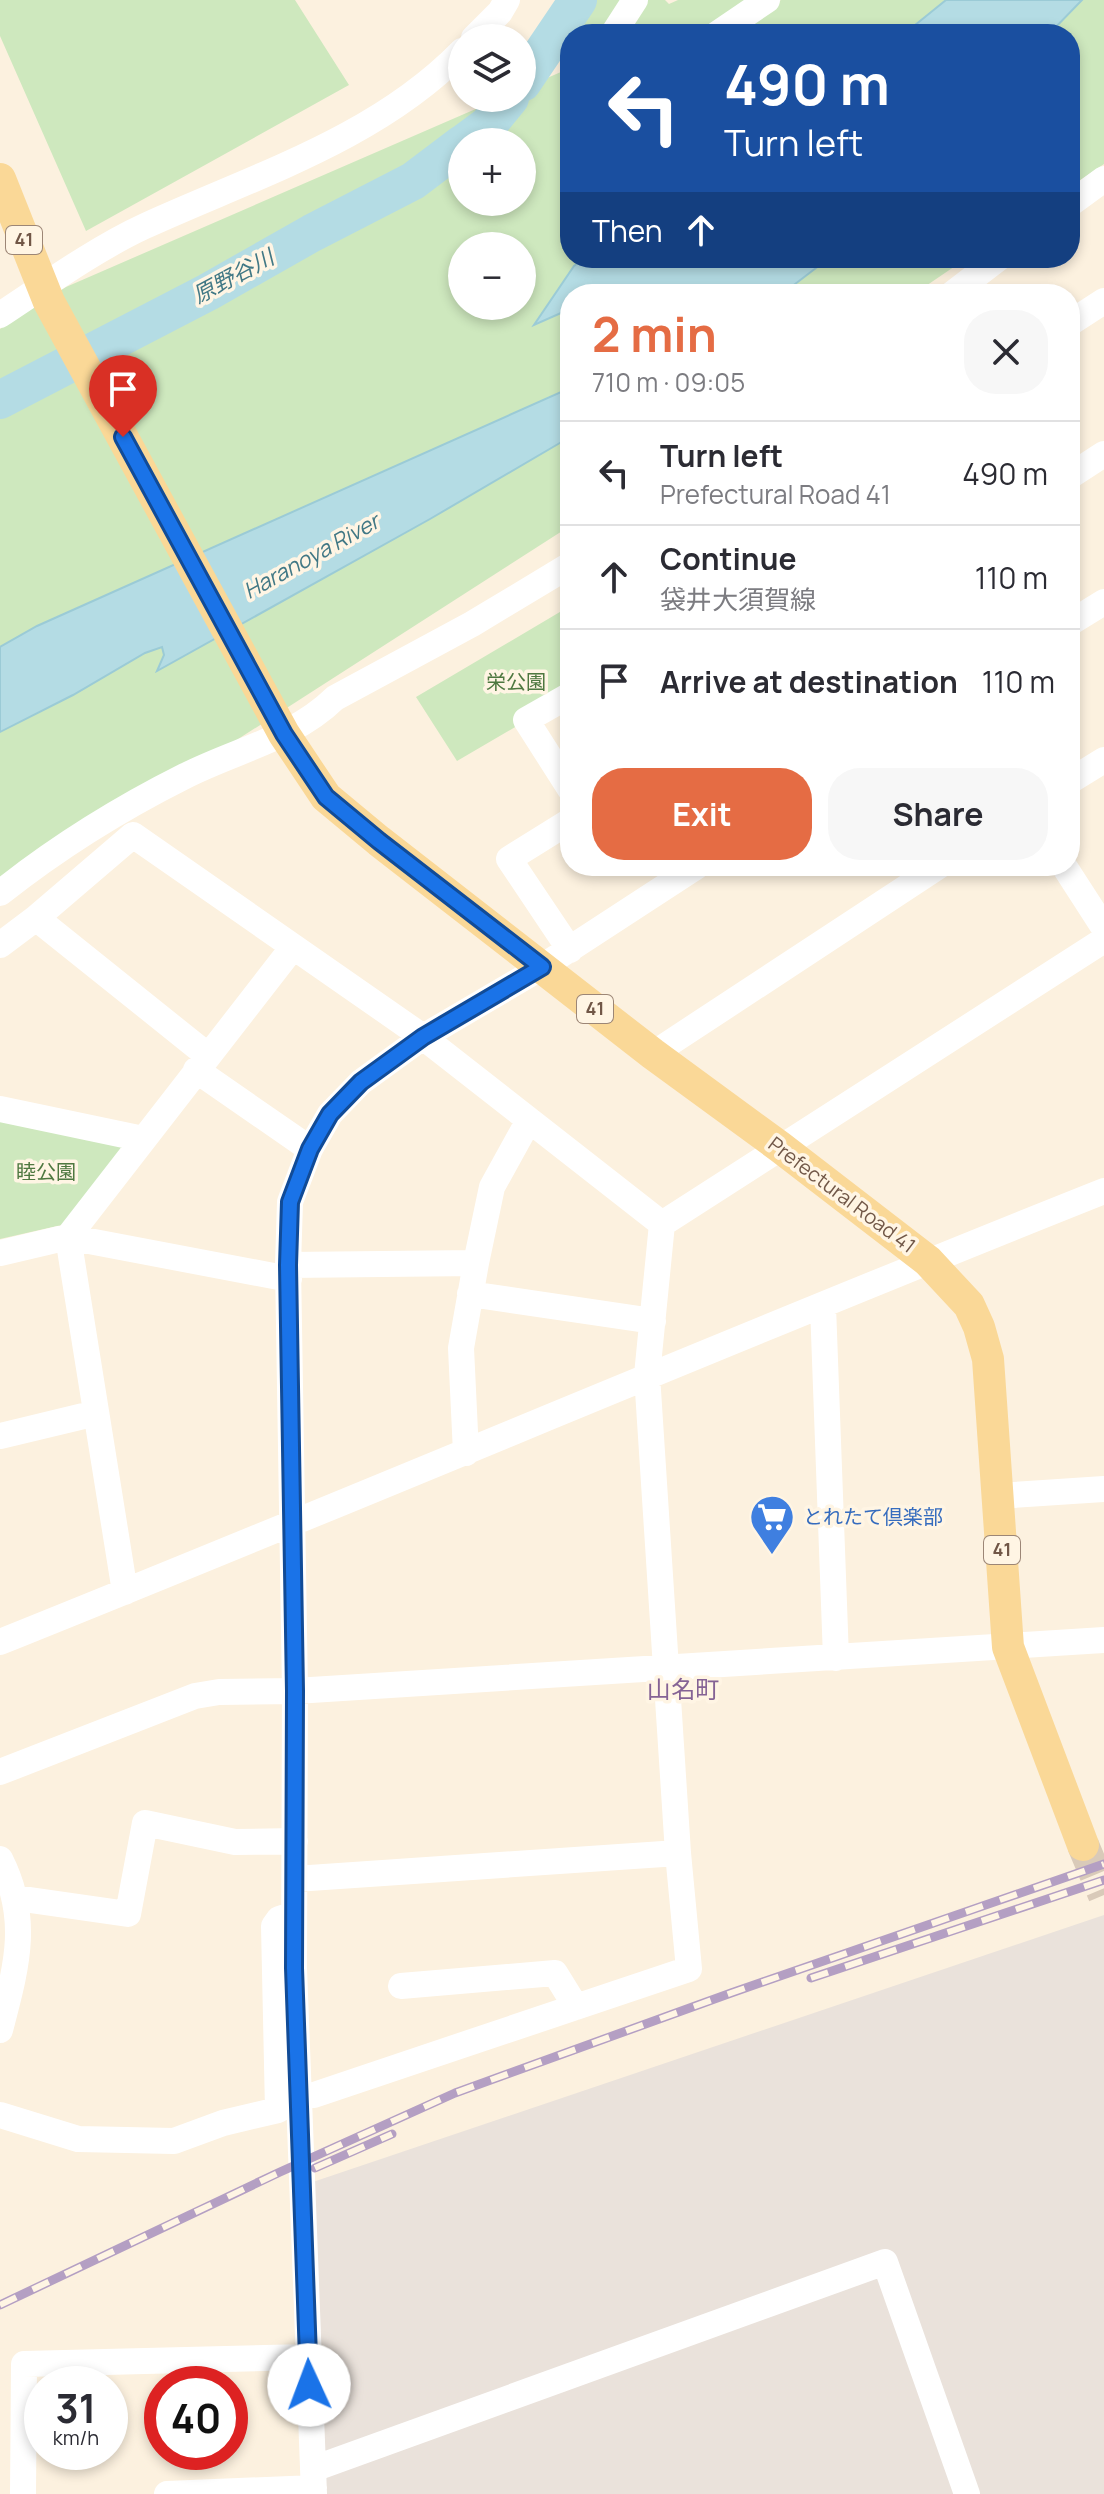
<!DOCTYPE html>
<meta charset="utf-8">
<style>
:root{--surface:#fff;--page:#f7f7f7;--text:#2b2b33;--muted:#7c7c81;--line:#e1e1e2;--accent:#e56c44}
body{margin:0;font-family:Manrope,"Noto Sans JP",sans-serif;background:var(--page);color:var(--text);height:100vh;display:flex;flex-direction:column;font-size:30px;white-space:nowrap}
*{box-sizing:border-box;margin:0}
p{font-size:26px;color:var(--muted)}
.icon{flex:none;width:44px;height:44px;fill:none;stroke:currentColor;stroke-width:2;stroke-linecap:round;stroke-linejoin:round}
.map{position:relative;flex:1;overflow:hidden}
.details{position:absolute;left:560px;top:284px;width:520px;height:592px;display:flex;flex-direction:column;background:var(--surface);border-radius:32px;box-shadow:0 4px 12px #0003}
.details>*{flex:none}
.banner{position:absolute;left:560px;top:24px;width:520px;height:244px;border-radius:32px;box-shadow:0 4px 12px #0003;background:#1a4fa0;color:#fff;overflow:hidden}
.controls{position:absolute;left:448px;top:24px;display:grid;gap:16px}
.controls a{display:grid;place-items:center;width:88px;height:88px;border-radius:50%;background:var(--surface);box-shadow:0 4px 12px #0003;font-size:40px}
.speed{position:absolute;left:24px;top:2366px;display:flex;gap:16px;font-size:40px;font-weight:700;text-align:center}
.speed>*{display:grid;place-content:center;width:104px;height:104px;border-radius:50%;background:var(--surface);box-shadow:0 4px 12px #0003;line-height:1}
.speed small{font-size:20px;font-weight:400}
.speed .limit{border:12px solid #d22;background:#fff;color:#111}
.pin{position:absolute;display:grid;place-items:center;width:68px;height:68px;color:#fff;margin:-82px -34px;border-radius:50% 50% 50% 0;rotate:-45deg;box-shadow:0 0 8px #0007}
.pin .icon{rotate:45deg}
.me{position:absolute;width:88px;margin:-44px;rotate:358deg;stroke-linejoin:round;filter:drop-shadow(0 0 6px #0008)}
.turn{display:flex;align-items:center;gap:28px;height:168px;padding:0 32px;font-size:36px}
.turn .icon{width:104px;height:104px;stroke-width:2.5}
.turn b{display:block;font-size:56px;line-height:68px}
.then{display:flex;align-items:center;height:76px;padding:0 32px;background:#0003;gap:16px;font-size:30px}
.round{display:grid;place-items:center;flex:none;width:84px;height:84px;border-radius:32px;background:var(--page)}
.overview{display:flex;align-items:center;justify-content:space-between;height:136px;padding:0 32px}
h1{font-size:48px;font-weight:700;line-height:60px;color:var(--accent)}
.action{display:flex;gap:16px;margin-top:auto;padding:16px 32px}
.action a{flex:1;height:92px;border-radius:32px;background:var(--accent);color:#fff;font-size:32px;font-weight:700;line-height:92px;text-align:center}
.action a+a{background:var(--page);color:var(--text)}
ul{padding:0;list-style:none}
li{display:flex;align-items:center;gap:24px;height:104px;padding:0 32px;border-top:2px solid var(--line)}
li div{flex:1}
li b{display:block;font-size:30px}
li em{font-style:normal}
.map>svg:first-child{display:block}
</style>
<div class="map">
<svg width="1104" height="2494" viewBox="0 0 1104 2494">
<rect width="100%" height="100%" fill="#fcf1df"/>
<!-- industrial -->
<path fill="#eae2db" d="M1104,1915V2494H326L301,2186Z"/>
<!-- green -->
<path fill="#cee8be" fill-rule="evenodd" d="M0,0H295L349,85L86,231L0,36Z
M578,0H665L669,4L678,0H752L696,34H575Z
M781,0H1104V164L1070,187V34H732Z
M570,68V258H967L914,294H570V526L0,892V329L66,287L501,98H522V89ZM462,142H522V202H462ZM462,246H522V306H462Z
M570,606V695L457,761L416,697Z
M0,1115L118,1141L122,1148L66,1224L0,1239Z"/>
<!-- water -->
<path fill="#b4dce4" stroke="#9bcbd6" stroke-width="2" d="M946,0H1082L1049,34H904Z
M585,258H829L782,294H570V309L534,325L574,266Z
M570,388V437L430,519L157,671L164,655L162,647L145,653L73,695L0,732V647L37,626Z"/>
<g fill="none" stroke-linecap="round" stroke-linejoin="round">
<!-- river -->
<path stroke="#b4dce4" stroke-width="38" d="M522,83L578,0
M465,142L488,125L510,98
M0,400L208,292L312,233L413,181L462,144"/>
<!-- major-tunnel -->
<path stroke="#d9cab9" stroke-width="32" stroke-dasharray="32 16" stroke-linecap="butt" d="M1083,1845L1104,1895"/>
<!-- minor -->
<path stroke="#fff" stroke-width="26" d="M613,34L635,0
M717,34L767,0
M474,38L500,12L507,0
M1070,204L1104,179
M952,294L999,258
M0,315C44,286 97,248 145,226C254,176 376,139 462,51
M1070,323L1104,301
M1070,476L1104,454
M1070,623L1104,602
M570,695L526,720L570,789
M1070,781L1104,760
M1064,866L1104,928
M0,893C58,847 119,809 185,776C236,750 293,739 335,698L472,624L570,565
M36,918L207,1055
M0,945L36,918L133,835L423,1037L662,1224
M570,950L509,859L570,821
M653,1054L939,866
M196,1070L310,1149
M0,1109L143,1139
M662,1224L1104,940
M0,1253L68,1237L289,1279
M288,1265L476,1263
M470,1294L653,1321
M823,1306L836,1658
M0,1436L96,1413
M466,1453L461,1348L476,1263L492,1187L529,1120
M998,1496L1104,1489
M125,1592L68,1237L293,947
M0,1642C369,1494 734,1338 1104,1191
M0,1772L195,1696L219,1692L295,1691L1104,1640
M0,1859C31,1920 16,1968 0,2030
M295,1879L678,1853
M16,1898L128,1914L145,1823L235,1842L295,1841
M401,1986L555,1973L576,2007
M314,2095L689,1969L678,1853L647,1375L662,1224
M0,2115L78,2139L174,2141L223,2123L278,2110L274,1926L279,1919L294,1914
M313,2469L885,2262L967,2494
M23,2494L24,2364L308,2357
M167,2494L314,2488
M314,2494L294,1968L295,1691L288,1265L290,1202L310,1149L330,1114L361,1082L423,1037L542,967L697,866"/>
<!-- major -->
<path stroke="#fad897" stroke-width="32" d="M0,179L49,302L284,734L326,797L379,841L653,1054L780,1147L928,1261L969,1305L979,1327L988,1359L1008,1647L1083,1845"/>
<!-- rail casing -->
<g stroke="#b49fc3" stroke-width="9">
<path id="rail" d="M811,1978L1104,1880
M315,2168L392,2134
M0,2305L280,2172L455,2093L731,1993L1104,1864"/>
</g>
<!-- rail -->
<use href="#rail" stroke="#fff5e4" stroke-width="6" stroke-dasharray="18" stroke-linecap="butt"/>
</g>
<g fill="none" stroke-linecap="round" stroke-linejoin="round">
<!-- route casing -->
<g stroke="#114b97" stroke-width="20">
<path id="route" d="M123,437L284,734L326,797L379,841L542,967L423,1037L361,1082L330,1114L310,1149L290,1202L288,1265L295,1691L294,1968L309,2385"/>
</g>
<!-- route -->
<use href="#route" stroke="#1a73e8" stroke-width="14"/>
</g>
<!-- icons -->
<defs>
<g id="supermarket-pin" transform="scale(2.3)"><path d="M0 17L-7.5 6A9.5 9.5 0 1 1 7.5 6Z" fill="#3f7fe0" stroke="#fff5e4"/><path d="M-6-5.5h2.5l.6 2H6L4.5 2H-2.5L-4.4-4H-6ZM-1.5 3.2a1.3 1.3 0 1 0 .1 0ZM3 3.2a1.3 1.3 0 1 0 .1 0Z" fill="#fff"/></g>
</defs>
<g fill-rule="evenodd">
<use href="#supermarket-pin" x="772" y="1517"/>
</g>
<g text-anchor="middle" stroke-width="7" stroke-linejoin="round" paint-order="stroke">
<!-- shield labels -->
<g fill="#fff5e4" stroke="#9c8676" stroke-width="2">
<rect x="6" y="226" width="36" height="28" rx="6"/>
<rect x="577" y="995" width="36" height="28" rx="6"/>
<rect x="984" y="1536" width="36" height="28" rx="6"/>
</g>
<g font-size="18" font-weight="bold" fill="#715747">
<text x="24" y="246">41</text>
<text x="595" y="1015">41</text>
<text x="1002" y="1556">41</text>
</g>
<!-- park labels -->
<g font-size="20" fill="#4e7840" stroke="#fff5e4">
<text x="516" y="689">栄公園</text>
<text x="46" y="1179">睦公園</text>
</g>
<!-- street labels -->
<g font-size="20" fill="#715747" stroke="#fff5e4">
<text transform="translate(842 1195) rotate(37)" y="7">Prefectural Road 41</text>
</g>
<!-- shop labels -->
<g font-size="20" fill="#366cbe" stroke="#fff5e4" text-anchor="start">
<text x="803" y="1524">とれたて倶楽部</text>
</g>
<!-- water labels -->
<g font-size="22" font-style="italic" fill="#417885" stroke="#fff5e4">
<text transform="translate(233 276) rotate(-28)" y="8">原野谷川</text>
<text transform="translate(311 556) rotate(-29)" y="8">Haranoya River</text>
</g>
<!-- quarter labels -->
<g font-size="24" fill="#856395" stroke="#fff5e4">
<text x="683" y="1698">山名町</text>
</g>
</g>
</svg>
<div class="controls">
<a><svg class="icon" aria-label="layers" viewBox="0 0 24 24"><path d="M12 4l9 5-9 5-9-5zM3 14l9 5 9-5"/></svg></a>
<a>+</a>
<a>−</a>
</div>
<div class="speed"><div>31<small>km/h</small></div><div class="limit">40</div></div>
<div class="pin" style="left:123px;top:437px;background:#d93025"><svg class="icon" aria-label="arrive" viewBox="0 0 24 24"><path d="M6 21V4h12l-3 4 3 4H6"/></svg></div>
<svg class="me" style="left:309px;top:2385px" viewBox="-20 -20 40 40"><circle r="19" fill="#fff"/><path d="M0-13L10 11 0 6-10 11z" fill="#1a73e8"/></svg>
<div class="banner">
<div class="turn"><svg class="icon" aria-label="left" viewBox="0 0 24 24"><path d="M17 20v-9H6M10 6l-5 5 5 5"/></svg><div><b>490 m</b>Turn left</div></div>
<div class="then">Then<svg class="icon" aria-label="ahead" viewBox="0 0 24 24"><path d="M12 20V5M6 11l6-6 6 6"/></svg></div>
</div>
<section class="details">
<div class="overview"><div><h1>2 min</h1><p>710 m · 09:05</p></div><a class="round"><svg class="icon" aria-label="close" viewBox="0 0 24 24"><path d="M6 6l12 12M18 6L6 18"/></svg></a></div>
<ul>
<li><svg class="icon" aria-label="left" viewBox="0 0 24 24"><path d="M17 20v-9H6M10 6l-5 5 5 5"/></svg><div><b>Turn left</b><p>Prefectural Road 41</p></div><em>490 m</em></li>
<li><svg class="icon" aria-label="ahead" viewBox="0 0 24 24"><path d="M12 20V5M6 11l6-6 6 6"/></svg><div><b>Continue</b><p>袋井大須賀線</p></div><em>110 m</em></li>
<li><svg class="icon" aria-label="arrive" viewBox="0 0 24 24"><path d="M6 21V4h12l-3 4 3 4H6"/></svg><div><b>Arrive at destination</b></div><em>110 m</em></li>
</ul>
<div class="action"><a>Exit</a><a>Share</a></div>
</section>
</div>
